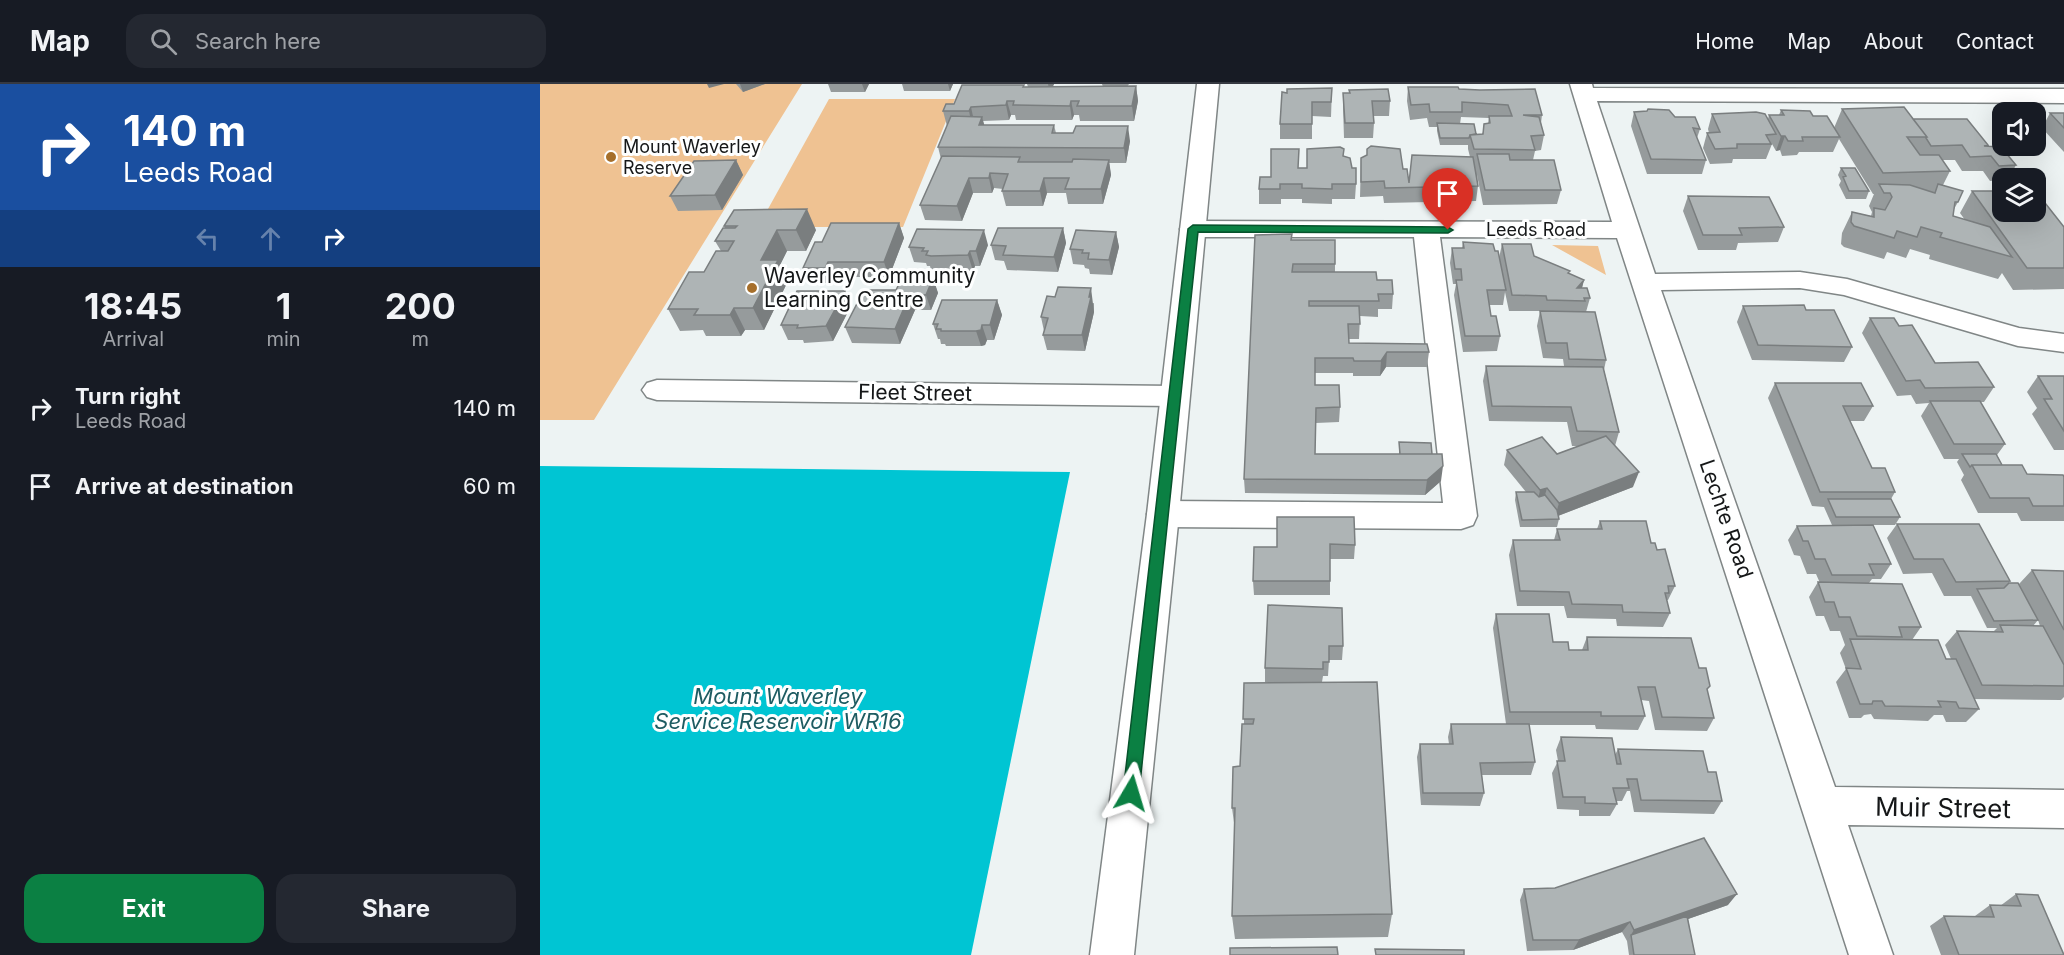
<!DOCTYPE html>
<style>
:root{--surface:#171b24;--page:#242831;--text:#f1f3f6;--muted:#9ea1a6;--line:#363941;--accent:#0b8043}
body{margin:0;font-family:Inter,sans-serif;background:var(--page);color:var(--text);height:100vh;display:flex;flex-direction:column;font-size:22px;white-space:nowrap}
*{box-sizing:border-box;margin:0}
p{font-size:20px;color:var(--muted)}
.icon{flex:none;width:33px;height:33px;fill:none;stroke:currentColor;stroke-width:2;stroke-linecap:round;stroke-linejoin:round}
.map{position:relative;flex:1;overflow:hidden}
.drawer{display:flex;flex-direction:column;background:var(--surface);width:540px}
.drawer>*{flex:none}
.banner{background:#1a4fa0;color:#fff;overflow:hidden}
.fabs{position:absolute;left:1452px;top:18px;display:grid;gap:12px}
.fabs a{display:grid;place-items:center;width:54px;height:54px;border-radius:12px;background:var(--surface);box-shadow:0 6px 24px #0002;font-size:30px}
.pin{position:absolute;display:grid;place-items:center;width:51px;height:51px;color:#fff;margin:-62px -26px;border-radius:50% 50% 50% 0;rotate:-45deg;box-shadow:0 0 6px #0007}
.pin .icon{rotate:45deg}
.me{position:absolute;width:66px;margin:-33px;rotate:7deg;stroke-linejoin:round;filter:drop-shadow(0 0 4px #0008)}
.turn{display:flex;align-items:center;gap:21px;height:126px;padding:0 24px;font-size:27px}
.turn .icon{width:78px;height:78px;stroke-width:2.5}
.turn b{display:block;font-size:42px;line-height:51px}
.lanes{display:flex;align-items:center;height:57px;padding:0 24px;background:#0003;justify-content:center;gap:30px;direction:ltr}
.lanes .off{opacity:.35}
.eta{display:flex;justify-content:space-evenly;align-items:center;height:102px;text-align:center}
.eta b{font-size:36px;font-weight:700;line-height:42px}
.action{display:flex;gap:12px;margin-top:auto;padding:12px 24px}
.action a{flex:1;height:69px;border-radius:18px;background:var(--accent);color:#fff;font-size:24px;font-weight:700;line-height:69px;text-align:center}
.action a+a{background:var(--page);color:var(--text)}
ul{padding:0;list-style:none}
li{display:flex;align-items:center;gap:18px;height:78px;padding:0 24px}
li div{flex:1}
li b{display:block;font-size:22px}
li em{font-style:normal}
header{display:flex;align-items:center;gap:36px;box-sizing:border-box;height:84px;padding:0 30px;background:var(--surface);border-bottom:2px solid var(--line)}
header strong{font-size:28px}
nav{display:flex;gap:33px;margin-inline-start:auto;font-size:21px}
.search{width:420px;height:54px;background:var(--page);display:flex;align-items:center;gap:15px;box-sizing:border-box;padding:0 21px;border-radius:18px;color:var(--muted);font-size:22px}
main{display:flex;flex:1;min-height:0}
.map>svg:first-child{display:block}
</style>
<header>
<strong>Map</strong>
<div class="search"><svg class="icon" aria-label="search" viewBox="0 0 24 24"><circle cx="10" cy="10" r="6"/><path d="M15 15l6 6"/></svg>Search here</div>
<nav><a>Home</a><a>Map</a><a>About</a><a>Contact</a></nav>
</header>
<main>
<section class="drawer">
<div class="banner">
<div class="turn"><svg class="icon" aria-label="right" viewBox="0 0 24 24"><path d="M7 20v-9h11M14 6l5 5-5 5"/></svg><div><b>140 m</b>Leeds Road</div></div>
<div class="lanes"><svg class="icon off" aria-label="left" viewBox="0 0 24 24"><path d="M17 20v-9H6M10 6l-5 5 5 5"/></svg><svg class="icon off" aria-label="ahead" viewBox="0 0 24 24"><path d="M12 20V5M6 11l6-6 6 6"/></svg><svg class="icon" aria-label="right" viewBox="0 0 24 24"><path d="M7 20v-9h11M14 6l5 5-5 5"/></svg></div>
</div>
<div class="eta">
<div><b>18:45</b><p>Arrival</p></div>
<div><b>1</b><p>min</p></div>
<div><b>200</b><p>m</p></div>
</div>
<ul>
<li><svg class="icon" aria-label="right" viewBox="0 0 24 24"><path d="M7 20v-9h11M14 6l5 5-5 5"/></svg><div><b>Turn right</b><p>Leeds Road</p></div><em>140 m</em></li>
<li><svg class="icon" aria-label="arrive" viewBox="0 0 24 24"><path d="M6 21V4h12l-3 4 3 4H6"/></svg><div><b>Arrive at destination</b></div><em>60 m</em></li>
</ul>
<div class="action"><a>Exit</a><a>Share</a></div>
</section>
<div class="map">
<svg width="1524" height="871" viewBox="0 0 1524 871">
<rect width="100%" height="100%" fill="#edf3f3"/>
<!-- green -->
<path fill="#efc292" d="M0,0H262L54,336H0Z
M289,15H415L363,143H218Z
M1012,161L1058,162L1066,191Z"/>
<!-- water -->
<path fill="#00c5d3" d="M0,382L530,388L431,871H0Z"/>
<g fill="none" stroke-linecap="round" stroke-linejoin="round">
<!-- minor casing -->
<g stroke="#808686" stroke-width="3">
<path id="minor" d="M1030,0H1052L1053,4L1524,5V19L1057,17L1115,190L1260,188L1307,195L1479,244L1524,250V268L1478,262L1304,211L1260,204L1121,206L1295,703L1524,706V744L1308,741L1353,871H1309L1077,154L900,153L937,432L933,441L921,445L623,443L611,439L607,430L611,421L623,417L903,419L874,153H653L644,150L640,145L644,140L653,137L1072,138Z
M117,296L634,302L645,305L649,312L645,319L634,322L117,316L107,313L102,306L107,299Z"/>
</g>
<!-- major casing -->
<g stroke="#808686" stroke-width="3">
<path id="major" d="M657,0H679L639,430L594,871H550L607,430Z"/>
</g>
<!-- minor -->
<use href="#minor" fill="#fff" fill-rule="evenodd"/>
<!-- major -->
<use href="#major" fill="#fff" fill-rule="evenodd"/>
</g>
<!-- wall -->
<path fill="#969b9c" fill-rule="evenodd" d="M196,0H225L203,8Z
M288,0H329L325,8H291Z
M362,0H413L410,7H364Z
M487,0H514L512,3H563L562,0H589L587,3L596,2L598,17L594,37H540L539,31H534L532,36H476L475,31H471L469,36L443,37L444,41H514L516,49L590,57L586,79H569L571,91L563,120H528L526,109H507L503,122H466L462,107L463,105L454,104L452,109H433L422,137L385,136L380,121L401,75L398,63L407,42L403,27L414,20L484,1V3H488Z
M868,3L919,5L1002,31L1001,39L1004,51L1001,66L995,67L993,76L1021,106L1017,120L943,121L937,91L938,102L936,117L844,119L843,112L820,113L821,74L827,71V65L863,85L869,98L930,73L928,65V61H900L897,47V43H889L887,34L870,36L867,17ZM921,33L949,34L948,39L942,50H936L920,40Z
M792,4L791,33L772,32V55H740V40Z
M803,9L850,17L849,32H833L834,39L833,54H804L803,23Z
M1302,25L1373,35L1448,62L1476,81L1469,94H1462V96L1450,97L1443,87H1422L1415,76H1402L1410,87L1403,101L1418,118L1414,125L1413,132L1425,136L1420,129L1432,107L1524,143V205L1473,206L1462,189L1458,195L1389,175L1390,171L1370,165L1366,174L1347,168L1344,175L1304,163L1301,160L1302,149L1312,128L1331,132L1332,128L1329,122L1334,110H1333L1299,55L1293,68H1259L1257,71L1242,72L1240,66L1236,67L1232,60L1226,75H1193L1192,79L1170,80L1163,64L1167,49H1169L1168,45L1172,30L1228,35L1229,31H1239L1241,26L1273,32L1294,44Z
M1107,27L1135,33L1160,45L1157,54L1166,76L1162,90H1107L1091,42L1094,28Z
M1510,29H1524V68L1502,44Z
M803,72L812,84L816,100L815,115H792V120L762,119V115H741V120H719V105L731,93L759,84H767Z
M196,76L203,91L182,126L138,127L130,112Z
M1301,84L1329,107L1326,115H1306L1299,101L1301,97L1298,91Z
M1148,112L1244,143L1238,158L1198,159L1196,166H1158L1143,127Z
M194,126L276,146L266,167H247L240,181L248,197L224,246H205L201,252H166L163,246L140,247L128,225L164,188L181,167L175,157L185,144L184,142Z
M359,139L364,154L349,193H294L291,199H270L263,184Z
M523,144L526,159L518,188L467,186L464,177L455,176L451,161Z
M576,148L579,163L572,191L550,190L549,185L545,184L544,181L533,180L530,165Z
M752,156H795V188L837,196L853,210L852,225H838V233L820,232L819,255H808L809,259L889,268L887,283H846L840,292H813V289H775V301L800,323L799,338L776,339L775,370H859V358L892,370L901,397L885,411L705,409L704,395Z
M923,158L955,167L959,174L962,160L994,172L1029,190L1044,196L1042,204L1050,214L1046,228L1066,276L1064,286L1079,348L1075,362L1093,403L1018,432L1019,435L1017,443H980L975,416L976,408H986L964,381L967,366L1017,370L1038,362H1032L1027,338L949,337L943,297L946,282H1024L1023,275L1003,274L997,242L1000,227H969L965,208L963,221H949L951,232L960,252L957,267L923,268L914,211L916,200H913L910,179L912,164H922Z
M448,161L440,182H435L433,187H396L391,186L390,182H387L386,179L374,178L369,163Z
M393,194L398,209L391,226H375L360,260L312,259L305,243L356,206Z
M305,207L311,222L293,257L264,259L263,256H248L241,241Z
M457,216L462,231L454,256H447L445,261L441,262H406L405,260H401L400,255H398L393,240Z
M554,219V228L545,267L507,266L503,251L504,247L501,233Z
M1203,222L1266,226L1312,263L1304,278L1212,276L1197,238Z
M1330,234L1359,242L1395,279L1454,303L1444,318H1440L1465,360L1457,371L1462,381L1487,390L1524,393V437H1481L1477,429H1438L1421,396L1424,391L1417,378L1419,375H1404L1381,332L1389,319L1376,320L1371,311L1357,312L1322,249Z
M1498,292H1524V366H1514L1492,330L1497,324L1487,308Z
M1235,299L1333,322L1324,337H1310L1332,384L1355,408L1351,415L1360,433L1355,441H1292L1284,423L1272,422L1228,314Z
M737,433L815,461L814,475H790V511H714L713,497L737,463Z
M1060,437L1111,459L1117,466L1135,502L1128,516H1127L1130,529L1123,543L1077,542L1076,535L1027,534L1024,522H977L969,471L973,456H1014L1017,445H1057Z
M1357,440L1470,497L1469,499L1479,500L1492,486L1524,487V613L1521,616L1434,615L1439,625L1426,638H1406L1403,631H1394L1388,637L1334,635L1331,630L1324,631L1321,634H1309L1296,598L1306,585L1300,569L1305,561L1300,547H1290L1284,532H1276L1269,513L1278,498L1280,499L1276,490H1267L1260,472L1254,471L1248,456L1257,442L1351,480L1341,495H1332L1329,499L1381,543L1372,556L1406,575H1411L1405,561L1417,547L1453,548L1457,544H1447L1431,512H1404L1392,489L1363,490L1347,454ZM1498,536L1500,542H1493Z
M728,521L803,562L802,576H789L788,592H783L782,598H725V584Z
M956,530L1029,566H1042L1047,553L1159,584L1167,607L1174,634L1167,647L1115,646L1109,617L1101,616L1105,632L1098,646L1056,645L1055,641H989L995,678L991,691H942L944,709L940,722L881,721L877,673L880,660H909L908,653L911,640H966L953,544Z
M704,599L852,830L848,853L695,855L692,832L695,746L692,724L700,682L704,640Z
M1021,653L1075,671L1078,665L1168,688L1182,717L1174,730L1094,728L1090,707H1087L1082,717H1076L1077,720L1070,732H1039V726L1017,725L1012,689L1018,677L1016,666Z
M984,805L1188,821L1148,835L1155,871H1089L1087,857L1082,848L1033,866L987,867L980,816Z
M1476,810L1524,871H1401L1390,842L1404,832H1435L1450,821L1460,822Z"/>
<!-- shaded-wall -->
<path fill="#7a7e7f" d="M167,0H184L169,4Z
M200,0H225L203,8Z
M322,0H329L325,8Z
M408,0H413L410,7Z
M508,0H514L510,10Z
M596,2L598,17L594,37L592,22Z
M467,17L471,31L469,36L466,21Z
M531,17L534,31L532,36L530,22Z
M431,23L434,37L432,42L429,27Z
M442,33L446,47L439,41Z
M588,42L590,57L586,79L584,64Z
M1241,52H1245L1240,66L1236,67Z
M196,76L203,91L182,126L175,111Z
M569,76L571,91L563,120L561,105Z
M450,89L454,104L452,109L449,94Z
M429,94L433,109L422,137L417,122Z
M504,94L507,109L503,122L500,107Z
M267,125L276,146L266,167L256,146Z
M359,139L364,154L349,193L344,178Z
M523,144L526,159L518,188L514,173Z
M237,146L247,167L240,181L248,197L224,246L213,224L221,176Z
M444,146L448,161L440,182L436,167Z
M576,148L579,163L572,191L569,176Z
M430,167L435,182L433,187L428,171Z
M288,178L294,193L291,199L285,184Z
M393,194L398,209L391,226L386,211Z
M1044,196L1040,211L1037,204Z
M551,204L554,228L545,267L542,251Z
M305,207L311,222L293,257L286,242Z
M370,210L375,226L360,260L355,245Z
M457,216L462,231L454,256L450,241Z
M194,224L205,246L201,252L190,231Z
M442,241L447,256L445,261L441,262L436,247Z
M847,268L846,283L840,292L841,277Z
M903,382L901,397L885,411L887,396Z
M1099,388L1093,403L1015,433L1019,419Z
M1007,404L1003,418L997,421L1000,406Z
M1197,810L1188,821L1091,855V851L1087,857L1094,846Z
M1090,838L1082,848L1033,866L1039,856Z"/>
<!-- building -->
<path fill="#aeb4b5" stroke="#7a7e7f" stroke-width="1.5" d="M422,1H484L483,3L596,2L592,22H537L539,17H531L530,22L473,21L474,17H467L466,21L431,23L429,27H403L406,20H414Z
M868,3H918L919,5L940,6L995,5L1002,31H983L999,33L1004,51L991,52L995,66L934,65L930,51L943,50L944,40L950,39L949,32H972L968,21L922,18V28H890L889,20L871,21Z
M792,4L791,18H772V40H740L742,8L747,9V5Z
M848,5L850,17H832L834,39H805L803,9H810L809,6Z
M1364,23L1387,53H1367L1380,71H1399L1410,87L1343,89L1302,25Z
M1108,25L1129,26L1135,33H1155L1160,45L1153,44L1166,76L1111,75L1094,28L1107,27Z
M1241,26L1270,27L1273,32H1287L1300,53H1262L1263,57H1248L1245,52H1241L1229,31H1244Z
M1216,28L1225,30L1236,50L1226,51L1231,60H1197V64L1175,65L1167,49L1180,48L1172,30Z
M1510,29H1524V44Z
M411,32L442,33L439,41H514L512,49H533L536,42H588L584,64L398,63Z
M1373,35H1427L1448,61L1444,62L1461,63L1476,81L1459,82L1451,72L1430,73L1422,61L1391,62L1386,54L1387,53Z
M897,39L934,40L936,50L930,51L929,54H900Z
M831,62L860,65L863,85H867L869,99L872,71L933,73L938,102L845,104L844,97L821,98V74L827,71V65Z
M800,63L804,65L803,72L810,74L812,84H816V100H792V105L762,104V100H740V105H719L720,93H731V65H759L758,84H767V65Z
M937,70H969L970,76H1014L1021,106H945Z
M402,72L480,73L478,78H532L533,75L569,76L561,105H525L529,94H504L500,107H462L468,90L450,89L449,94H429L417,122L380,121Z
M196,76L175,111L130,112L154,77Z
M1301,84H1315L1329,107H1309L1303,93L1306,92Z
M1339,100L1370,101L1395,109L1398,100L1423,107L1418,118H1415L1413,132L1450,143L1472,173L1400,153L1402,149L1381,143L1377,153L1357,147L1354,154L1314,142L1311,138L1312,128L1334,133V124L1345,126L1352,113L1350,109H1344Z
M1432,107H1462V128H1496V110H1498L1524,143V184H1487Z
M1148,112L1229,113L1244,143L1199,144L1202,151H1163Z
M267,125L256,146H237L221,176H238L213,224H194L190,231H154L158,225H128L149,188H164L176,167H188L194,157H175L183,144H195L197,142H184L194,126Z
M291,139H359L344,178H288L285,184H263L275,158H282Z
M458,144H523L514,173L463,171L466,162L451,161Z
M377,145L444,146L436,167H430L428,171L391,172L386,171L388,167H382L384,164L369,163Z
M536,146L576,148L569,176L548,175L549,169H542L543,166L530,165Z
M752,150L751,156H795V180H753L752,188H836L837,196H852L853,210H838L839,217H769V222H819L820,240H808L809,259L887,260L889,268H847L841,277H814L813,274H775V301H799L800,323L776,324L775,370H902L903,382L887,396L704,395L715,151Z
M923,158L953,160L955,167H958L966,206H947L951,232H956L960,252H925L916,196H922L921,185H915L912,164H924Z
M962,160H991L994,172L1030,187L1028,189L1044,196L1037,204H1047L1050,214H1044L1045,217L1007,216L1006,212L972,211Z
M362,194H393L386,211L370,210L355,245L305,243L324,206H356Z
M518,203L551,204L549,213H551L542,251H503L508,234L501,233L507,212L515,213Z
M257,207H305L286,242L257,244L258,241H241Z
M402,216H457L450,241H442L441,246L436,247H401V245H396L398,240H393Z
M1264,221L1266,226H1294L1312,263L1218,261L1203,222Z
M1000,227L1055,228L1066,276L1029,275L1027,259H1006Z
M1330,234H1354L1359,242L1372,241L1395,279L1438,278L1454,303L1385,304L1380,296L1366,297Z
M946,282L1063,283L1079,348L1037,347L1031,323L952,322Z
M1498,292H1524V347L1504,315H1512Z
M1235,299H1321L1333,322H1303L1332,384H1345L1355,408H1280Z
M1390,317H1440L1465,360H1414Z
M1066,352L1099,388L1019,419L1007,404L1000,406L967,366L1002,353L1017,370Z
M859,358L891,359L892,370H860Z
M1422,370H1456L1462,381H1432L1430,383Z
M1432,381H1482L1487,390L1523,391L1524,393V422H1493L1489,414H1450Z
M976,408H994L999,413L1005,411L1017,426L1019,435L982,436Z
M1288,415H1351L1360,433H1296Z
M737,433H814L815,461L790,460V497H713L714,463H737Z
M1060,437H1106L1111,459H1115L1117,466L1125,465L1135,502H1128L1129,509H1125L1130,529L1083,528L1082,521L1032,520L1029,508L980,507L973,456H1020L1017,445H1062Z
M1357,440H1439L1470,497L1416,498L1403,475H1374Z
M1333,441L1351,480H1329L1334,491H1292L1285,475H1275L1268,457H1263L1257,442Z
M1492,486L1524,487V546Z
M1278,498L1362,500L1381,543H1359L1362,553L1317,552L1310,533H1299L1294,518H1285Z
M1469,499H1478L1498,536L1454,537L1437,505L1464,504Z
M728,521L802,524L803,562H789V578H783V585L725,584Z
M956,530H1009L1013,558H1028L1029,566H1048L1047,553L1151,554L1159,584H1166L1170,602L1167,605L1174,634L1122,633L1115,603H1098L1105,632H1061V628H970Z
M1460,541L1503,542L1524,581V602L1442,601L1417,547L1463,548Z
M1310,555L1398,556L1406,575H1416L1439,625L1419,624L1416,618L1398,617L1401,623L1345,622L1342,617H1333L1332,620H1320L1306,584L1321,585Z
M837,598L852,830L692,832L695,724H692L693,683L700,682L702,640H713L714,635H703L704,599Z
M911,640H989L995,678L940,679L944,709H883L880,660H913Z
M1021,653L1072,654L1077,680H1081L1078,665L1163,667L1168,688H1176L1182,717L1101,716L1097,695H1087L1089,704H1073L1077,720L1045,719V713H1023L1017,677H1025Z
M1164,754L1197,810L1094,846L1090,838L1039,856H993L984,805L1015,804Z
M1476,810L1498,811L1524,871H1419L1404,832L1454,833L1450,821L1481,822Z
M1147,832L1155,871H1094L1091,851Z
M797,863L798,871H690V864Z
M835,865L924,866V871H836Z"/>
<!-- route -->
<path fill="#0b8043" stroke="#07532c" stroke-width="1.5" d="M653,141L908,143L913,146L908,149L658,148L599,709L597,714L591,717L585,714L583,709L648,145Z"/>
<!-- markers -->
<g fill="#a66f2b" stroke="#feffff" stroke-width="2">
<circle cx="71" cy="73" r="6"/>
<circle cx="212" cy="204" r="6"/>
</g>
<g text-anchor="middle" stroke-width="6" stroke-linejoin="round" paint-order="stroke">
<!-- far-poi labels -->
<g font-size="18" fill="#151718" stroke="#feffff" text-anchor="start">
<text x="83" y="69">Mount Waverley<tspan x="83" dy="21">Reserve</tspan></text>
</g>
<!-- far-street labels -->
<g font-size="18" fill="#151718" stroke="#feffff">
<text x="996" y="152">Leeds Road</text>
</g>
<!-- poi labels -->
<g font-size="21" fill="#151718" stroke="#feffff" text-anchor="start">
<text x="224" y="199">Waverley Community<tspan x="224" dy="24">Learning Centre</tspan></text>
</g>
<!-- street labels -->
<g font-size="21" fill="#151718" stroke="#feffff">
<text transform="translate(375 309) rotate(1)" y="7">Fleet Street</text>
<text transform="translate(1186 435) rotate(71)" y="7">Lechte Road</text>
</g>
<!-- water labels -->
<g font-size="22" font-style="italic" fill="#1d5c62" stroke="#feffff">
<text x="238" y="620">Mount Waverley<tspan x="238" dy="25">Service Reservoir WR16</tspan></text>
</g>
<!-- near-street labels -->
<g font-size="26" fill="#151718" stroke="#feffff">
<text transform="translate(1403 724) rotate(1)" y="9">Muir Street</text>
</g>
</g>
</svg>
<div class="fabs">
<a><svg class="icon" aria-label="sound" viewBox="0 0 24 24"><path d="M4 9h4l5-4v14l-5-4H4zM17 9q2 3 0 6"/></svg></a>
<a><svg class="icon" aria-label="layers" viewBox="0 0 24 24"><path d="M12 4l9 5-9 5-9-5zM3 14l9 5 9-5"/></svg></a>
</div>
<div class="pin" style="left:908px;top:146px;background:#d93025"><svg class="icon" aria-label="arrive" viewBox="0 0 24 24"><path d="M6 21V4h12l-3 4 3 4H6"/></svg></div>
<svg class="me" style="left:591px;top:709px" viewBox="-20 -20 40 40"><path d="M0-17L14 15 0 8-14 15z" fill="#0b8043" stroke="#fff" stroke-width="4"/></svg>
</div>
</main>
